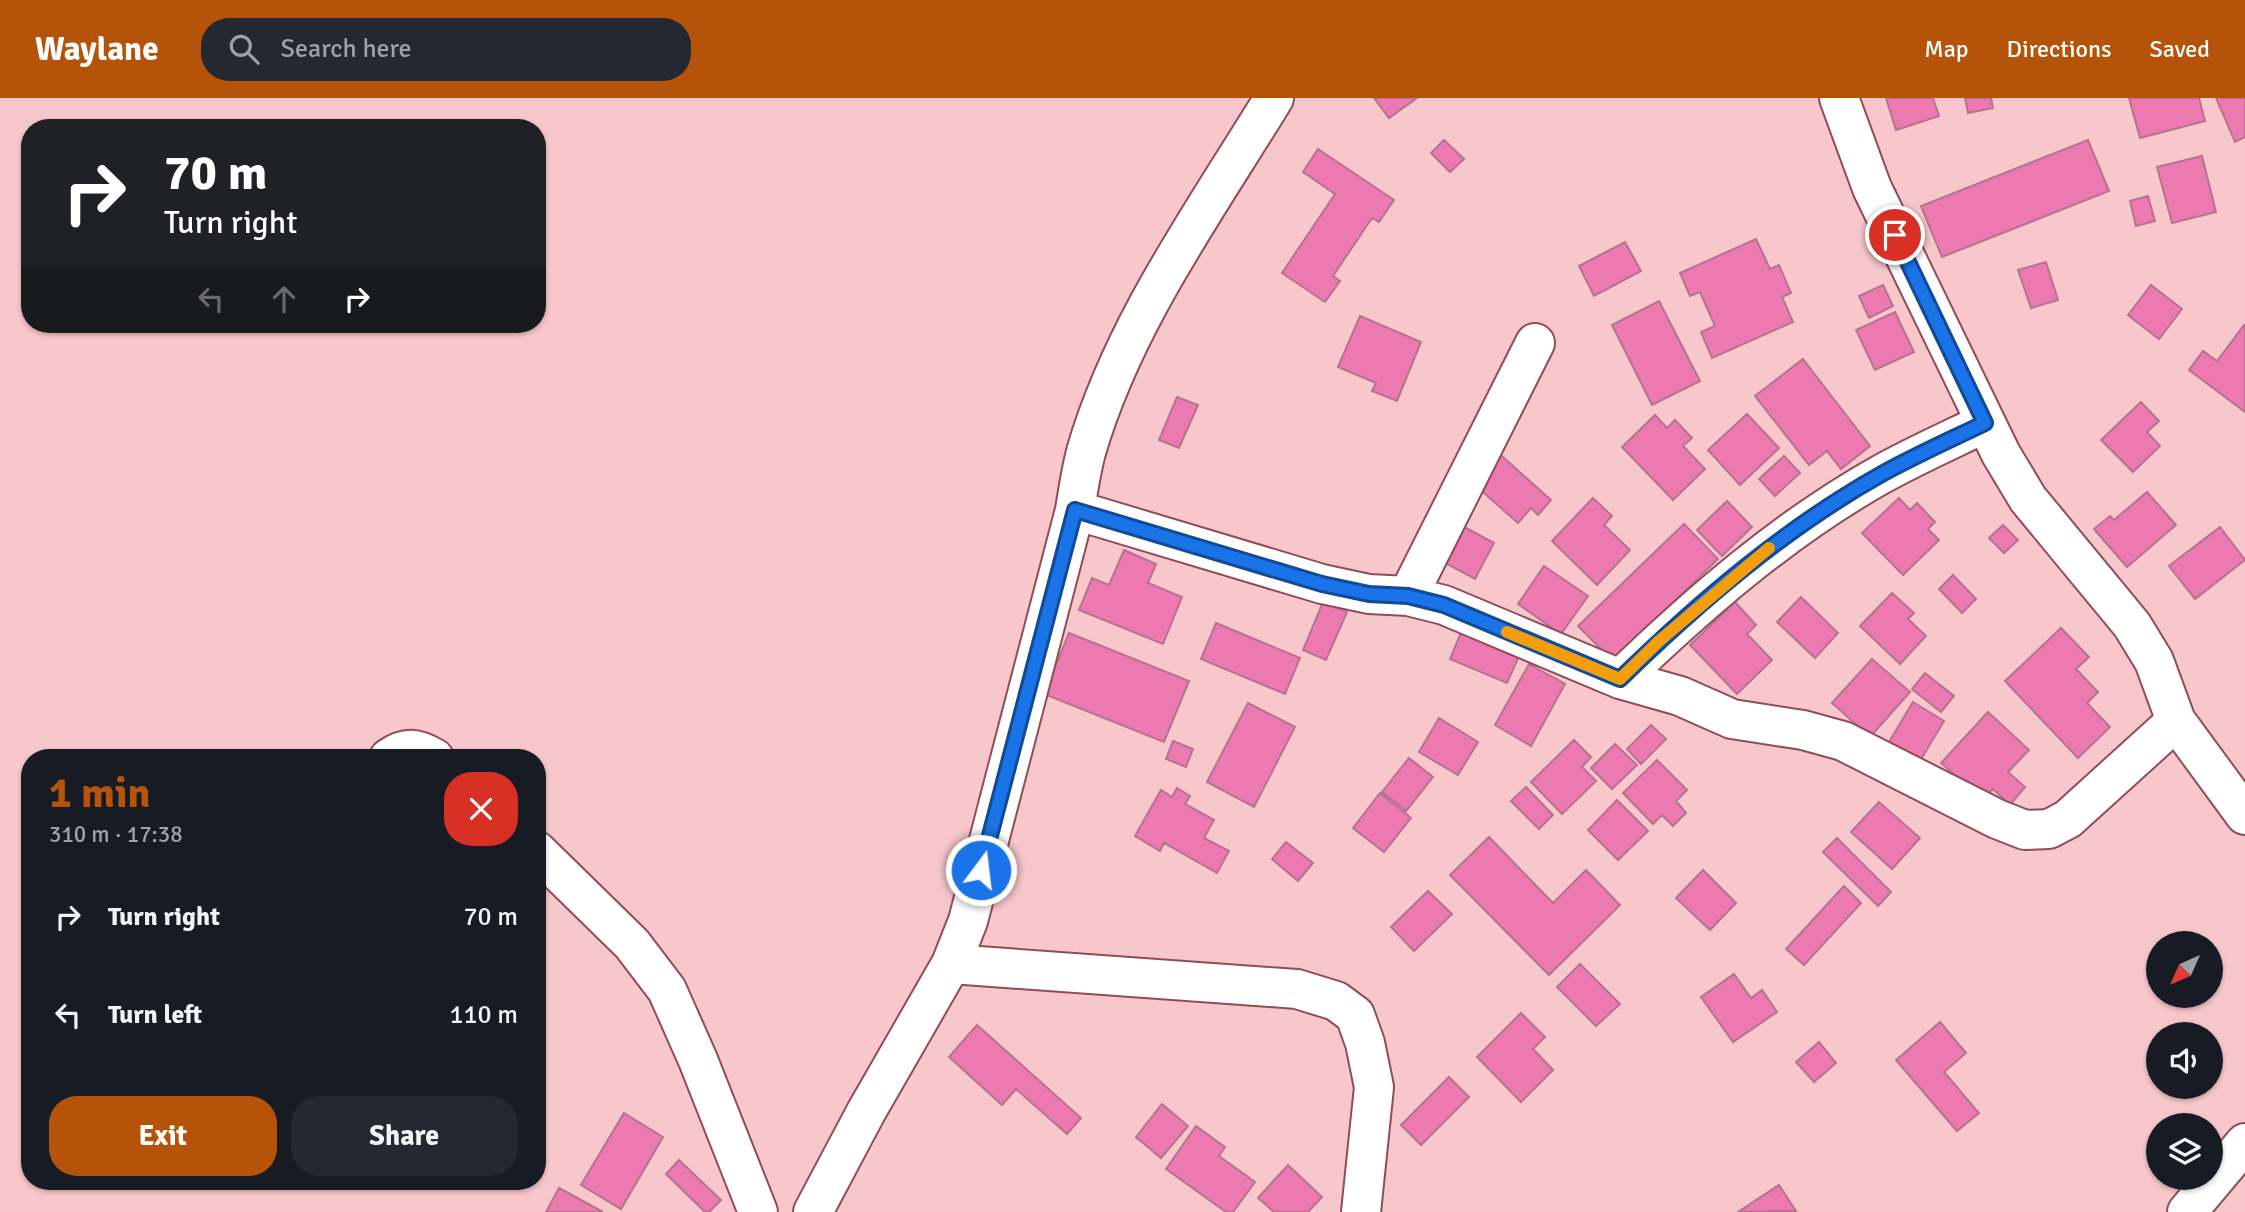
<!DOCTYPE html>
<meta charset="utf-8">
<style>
:root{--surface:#171b24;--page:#242831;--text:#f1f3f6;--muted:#9ea1a6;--accent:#b45309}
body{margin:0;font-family:Signika,sans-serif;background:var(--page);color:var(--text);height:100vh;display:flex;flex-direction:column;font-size:26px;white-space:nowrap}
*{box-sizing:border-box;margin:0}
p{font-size:23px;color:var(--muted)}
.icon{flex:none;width:38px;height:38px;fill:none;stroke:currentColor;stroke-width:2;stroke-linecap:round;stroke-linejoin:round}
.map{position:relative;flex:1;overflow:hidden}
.side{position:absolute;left:21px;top:651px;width:525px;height:441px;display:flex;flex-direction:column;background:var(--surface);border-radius:28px;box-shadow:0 2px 5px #0004}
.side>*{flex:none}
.banner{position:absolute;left:21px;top:21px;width:525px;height:214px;border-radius:28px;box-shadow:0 2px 5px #0004;background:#202124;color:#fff;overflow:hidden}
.needle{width:46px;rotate:225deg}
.buttons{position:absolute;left:2146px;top:833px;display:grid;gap:14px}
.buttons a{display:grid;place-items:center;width:77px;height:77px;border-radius:50%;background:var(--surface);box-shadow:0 2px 5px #0004;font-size:35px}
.pin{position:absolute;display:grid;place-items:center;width:60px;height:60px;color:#fff;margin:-30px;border:4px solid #fff;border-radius:50%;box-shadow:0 2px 7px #0007}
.me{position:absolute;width:77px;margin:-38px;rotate:15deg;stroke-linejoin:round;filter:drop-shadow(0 0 5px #0008)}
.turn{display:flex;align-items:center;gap:24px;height:147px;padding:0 28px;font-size:32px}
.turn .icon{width:91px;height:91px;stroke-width:2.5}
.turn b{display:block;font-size:49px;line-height:60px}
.lanes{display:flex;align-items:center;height:66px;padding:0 28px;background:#0003;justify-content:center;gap:35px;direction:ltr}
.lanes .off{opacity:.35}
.round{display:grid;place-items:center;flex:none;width:74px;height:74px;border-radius:28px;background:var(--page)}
.overview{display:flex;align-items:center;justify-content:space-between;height:119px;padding:0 28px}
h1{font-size:42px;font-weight:800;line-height:52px;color:var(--accent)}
.cta{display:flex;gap:14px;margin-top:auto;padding:14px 28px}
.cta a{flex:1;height:80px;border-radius:28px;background:var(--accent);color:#fff;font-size:28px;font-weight:800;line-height:80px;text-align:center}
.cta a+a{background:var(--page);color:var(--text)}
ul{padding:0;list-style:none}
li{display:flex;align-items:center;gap:21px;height:98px;padding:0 28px}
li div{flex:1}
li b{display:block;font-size:26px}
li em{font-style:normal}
header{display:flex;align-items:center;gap:42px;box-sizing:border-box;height:98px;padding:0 35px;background:var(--accent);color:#fff}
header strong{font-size:33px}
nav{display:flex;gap:38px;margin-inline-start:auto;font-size:24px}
.search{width:490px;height:63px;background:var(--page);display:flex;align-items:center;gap:18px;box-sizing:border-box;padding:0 24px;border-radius:28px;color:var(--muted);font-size:26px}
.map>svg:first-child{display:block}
</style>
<header>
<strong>Waylane</strong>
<div class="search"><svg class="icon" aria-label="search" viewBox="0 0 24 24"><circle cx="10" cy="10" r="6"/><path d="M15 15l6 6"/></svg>Search here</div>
<nav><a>Map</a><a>Directions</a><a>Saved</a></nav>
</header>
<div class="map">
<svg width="2245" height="1114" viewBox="0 0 2245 1114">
<rect width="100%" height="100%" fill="#f7c7cb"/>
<!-- building -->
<path fill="#ec79af" stroke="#b57390" stroke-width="2" d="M1374,0H1417L1389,20Z
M1886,0H1933L1939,18L1896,32Z
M1965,0H1991L1993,10L1968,15Z
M2129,0H2199L2205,23L2140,40Z
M2216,0H2245V39L2235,44Z
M1444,42L1464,61L1450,74L1431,55Z
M2088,42L2109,93L1942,159L1921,108Z
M1318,51L1394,102L1379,124L1372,120L1333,178L1340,183L1325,204L1282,175L1335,96L1303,74Z
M2202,58L2216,114L2172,125L2157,69Z
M2148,98L2155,123L2136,128L2130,103Z
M1756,141L1770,171L1779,167L1791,195L1782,199L1793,224L1712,260L1701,234L1715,228L1700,194L1690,198L1680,175Z
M1625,144L1641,173L1594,198L1579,168Z
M2046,164L2058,202L2031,210L2018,172Z
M1883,187L1893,208L1869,220L1859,198Z
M2151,187L2182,211L2159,241L2128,217Z
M1659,203L1700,283L1652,307L1612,227Z
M1895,214L1914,254L1875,272L1856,232Z
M1360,218L1421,244L1397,303L1372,293L1376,285L1338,269Z
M2244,227L2245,228V314L2189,272L2203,253L2217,263Z
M1803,261L1870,348L1841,371L1827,353L1809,367L1755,298Z
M1177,299L1198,307L1179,350L1159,342Z
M2141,304L2159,323L2147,334L2160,348L2133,374L2101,342Z
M1747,316L1779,350L1740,387L1708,352Z
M1655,317L1667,330L1675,322L1692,340L1683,348L1705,371L1673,402L1622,349Z
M1494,351L1551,402L1538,417L1531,410L1518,425L1468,381Z
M1784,358L1800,375L1775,398L1759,381Z
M2147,394L2176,427L2127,469L2094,431L2110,418L2114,422Z
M1593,400L1612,418L1604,427L1630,452L1597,487L1552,443Z
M1899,400L1910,412L1917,405L1935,424L1928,431L1939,442L1903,477L1862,435Z
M1727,403L1752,429L1722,458L1697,432Z
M1455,424L1494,445L1475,481L1436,460Z
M1684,426L1718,461L1613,563L1578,528Z
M2003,427L2018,442L2004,455L1989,440Z
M2220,429L2245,462L2195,501L2169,468Z
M1124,452L1156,466L1148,485L1182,499L1163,546L1079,512L1092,480L1109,487Z
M1544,468L1588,498L1561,536L1518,506Z
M1953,477L1976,501L1962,515L1939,491Z
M1892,495L1914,515L1908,521L1926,538L1900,566L1860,528Z
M1801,499L1838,535L1815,560L1777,524Z
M1323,504L1347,514L1326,562L1303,552Z
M1735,504L1756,527L1747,536L1772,562L1737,596L1690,547Z
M1216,525L1300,560L1285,596L1201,561Z
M2061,530L2089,559L2076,571L2098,594L2087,605L2110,629L2078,660L2005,583Z
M1462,532L1520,556L1507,585L1450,561Z
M1069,535L1189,583L1164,644L1044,596Z
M1872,561L1910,594L1870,639L1832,605Z
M1529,566L1565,586L1531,648L1495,627Z
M1925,575L1954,598L1941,614L1912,591Z
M1913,604L1944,623L1914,673L1883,654Z
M1248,605L1295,629L1254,709L1207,684Z
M1988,614L2029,652L2008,674L2025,689L2010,707L1993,691L1983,702L1941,665Z
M1439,620L1478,644L1458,677L1419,654Z
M1651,627L1666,641L1641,666L1627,651Z
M1574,642L1591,659L1582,669L1596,683L1562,716L1531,684Z
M1173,643L1193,651L1186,669L1166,661Z
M1615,646L1637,667L1612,691L1591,670Z
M1409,660L1433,679L1406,713L1382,694Z
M1657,662L1687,692L1676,703L1686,715L1673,728L1662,717L1653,726L1623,695Z
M1526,689L1553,717L1539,731L1511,703Z
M1177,690L1190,698L1185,706L1214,722L1204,740L1229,753L1217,775L1164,745L1160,753L1135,738L1161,692L1172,699Z
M1380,695L1411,720L1384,754L1353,730Z
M1617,702L1648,733L1618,762L1588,732Z
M1879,704L1920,740L1892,771L1851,734Z
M1489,739L1553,805L1586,772L1620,807L1549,877L1450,777Z
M1837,740L1891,794L1878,808L1823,754Z
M1286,744L1313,765L1298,783L1272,761Z
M1703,772L1736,805L1710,832L1676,800Z
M1844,788L1861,805L1804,867L1786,851Z
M1428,793L1452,816L1414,853L1391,829Z
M1580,866L1620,906L1596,928L1557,889Z
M1734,876L1751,900L1762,892L1777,914L1733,944L1701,899Z
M1521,915L1545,939L1533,951L1553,972L1521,1004L1477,959Z
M1940,924L1966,955L1944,974L1979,1015L1957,1033L1896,962Z
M977,927L1081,1020L1067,1036L1016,991L1002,1007L949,959Z
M1819,944L1836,965L1814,984L1796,964Z
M1449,979L1469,999L1421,1047L1401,1027Z
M1162,1006L1188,1028L1161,1060L1136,1039Z
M624,1015L663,1039L621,1111L581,1087Z
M1196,1028L1225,1049L1219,1058L1255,1084L1233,1114H1226L1166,1071Z
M679,1062L721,1102L709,1114H705L666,1076Z
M1288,1067L1322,1099L1308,1114H1274L1258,1100Z
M1779,1087L1796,1113L1738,1114Z
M559,1090L603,1114H546Z"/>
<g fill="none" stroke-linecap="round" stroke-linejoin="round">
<!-- minor casing -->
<g stroke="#914d57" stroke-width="42">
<path id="minor" d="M1839,0L1872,90L2001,356L2028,401L2132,527L2154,563L2176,623L2245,717
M1075,412L1322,486L1369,496L1408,498L1444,507L1620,581L1680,598L1732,621L1803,632L1843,643L1997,721L2025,732L2049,731L2068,721L2176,623
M1408,498L1535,245
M1620,581C1699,505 1784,431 1880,377C1914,358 1950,342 1985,325
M389,660C406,648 417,650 434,660
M537,753L632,846L667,892L698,962L758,1114
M951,866L1297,891L1336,903L1355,917L1365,945L1374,989L1361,1114
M813,1114L866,1014L951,866L968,823L1075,412C1078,393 1081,373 1086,354C1123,226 1205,113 1274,0
M2187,1114L2245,1045"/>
</g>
<!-- minor -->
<use href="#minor" stroke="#fff" stroke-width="38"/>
</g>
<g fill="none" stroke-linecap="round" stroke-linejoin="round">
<!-- route casing -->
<g stroke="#114b97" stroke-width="18">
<path id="route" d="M981,772L1075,412L1322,486L1369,496L1408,498L1444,507L1620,581C1698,505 1784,431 1880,377C1914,358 1950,342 1985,325L1895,137"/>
</g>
<!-- route -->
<use href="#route" stroke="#1a73e8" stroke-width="12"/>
<!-- slow -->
<path stroke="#f59e0b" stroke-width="12" d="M1507,534L1620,581L1659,543L1769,450"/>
</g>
</svg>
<div class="buttons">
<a><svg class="needle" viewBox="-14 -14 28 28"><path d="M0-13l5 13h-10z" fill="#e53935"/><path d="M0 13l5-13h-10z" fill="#9ea1a6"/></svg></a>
<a><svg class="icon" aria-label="sound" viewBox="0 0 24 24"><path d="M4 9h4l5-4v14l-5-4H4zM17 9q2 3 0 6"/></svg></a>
<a><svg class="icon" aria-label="layers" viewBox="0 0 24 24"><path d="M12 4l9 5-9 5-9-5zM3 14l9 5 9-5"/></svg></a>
</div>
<div class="pin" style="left:1895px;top:137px;background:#d93025"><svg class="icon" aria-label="arrive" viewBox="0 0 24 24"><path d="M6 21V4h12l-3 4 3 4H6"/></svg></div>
<svg class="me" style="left:981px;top:772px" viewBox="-20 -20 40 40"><circle r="17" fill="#1a73e8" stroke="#fff" stroke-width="3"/><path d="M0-11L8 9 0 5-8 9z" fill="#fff"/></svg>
<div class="banner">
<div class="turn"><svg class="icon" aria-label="right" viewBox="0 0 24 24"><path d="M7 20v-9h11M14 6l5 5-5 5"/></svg><div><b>70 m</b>Turn right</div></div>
<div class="lanes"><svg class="icon off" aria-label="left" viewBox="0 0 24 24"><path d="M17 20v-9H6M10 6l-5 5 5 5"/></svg><svg class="icon off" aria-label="ahead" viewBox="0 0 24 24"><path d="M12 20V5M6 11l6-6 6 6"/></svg><svg class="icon" aria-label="right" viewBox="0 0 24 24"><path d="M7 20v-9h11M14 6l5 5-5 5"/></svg></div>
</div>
<section class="side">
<div class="overview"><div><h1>1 min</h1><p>310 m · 17:38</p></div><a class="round" style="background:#d93025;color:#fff"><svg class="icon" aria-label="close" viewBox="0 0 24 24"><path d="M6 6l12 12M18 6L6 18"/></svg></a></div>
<ul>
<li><svg class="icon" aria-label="right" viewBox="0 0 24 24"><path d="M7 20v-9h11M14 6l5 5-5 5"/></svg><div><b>Turn right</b></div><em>70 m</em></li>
<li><svg class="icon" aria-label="left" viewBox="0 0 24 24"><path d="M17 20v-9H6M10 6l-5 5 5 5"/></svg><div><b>Turn left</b></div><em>110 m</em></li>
</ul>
<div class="cta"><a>Exit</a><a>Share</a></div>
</section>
</div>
